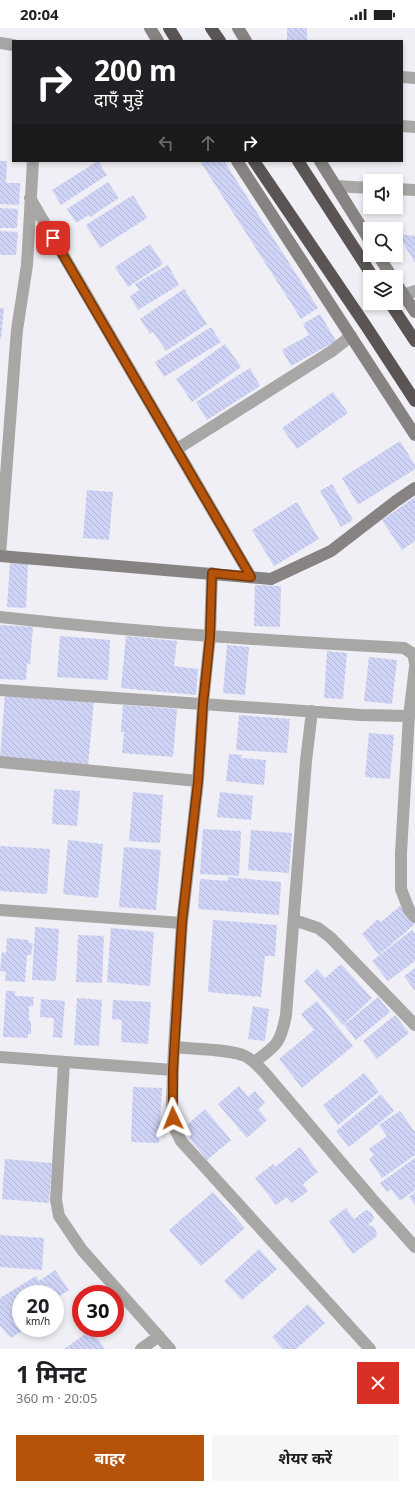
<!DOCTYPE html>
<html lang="hi">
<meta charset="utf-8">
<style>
:root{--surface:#fff;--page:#f6f6f6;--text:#202124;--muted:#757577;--accent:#b45309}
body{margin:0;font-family:"Noto Sans","Noto Sans Devanagari",sans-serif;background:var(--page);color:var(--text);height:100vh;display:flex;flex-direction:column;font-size:15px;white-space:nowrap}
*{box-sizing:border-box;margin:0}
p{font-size:13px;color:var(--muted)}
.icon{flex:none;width:22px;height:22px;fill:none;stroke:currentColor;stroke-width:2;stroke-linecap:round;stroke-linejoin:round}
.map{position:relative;height:1321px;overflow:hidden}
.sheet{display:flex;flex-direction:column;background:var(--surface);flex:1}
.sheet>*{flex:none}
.hud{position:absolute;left:12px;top:12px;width:391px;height:122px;border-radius:0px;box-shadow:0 2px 6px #0003;background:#202124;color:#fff;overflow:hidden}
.tools{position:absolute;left:363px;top:146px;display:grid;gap:8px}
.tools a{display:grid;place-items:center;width:40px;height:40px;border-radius:0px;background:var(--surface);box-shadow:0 2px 6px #0003;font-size:20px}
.speed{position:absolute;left:12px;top:1257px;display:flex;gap:8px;font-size:20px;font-weight:700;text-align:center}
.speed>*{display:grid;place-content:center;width:52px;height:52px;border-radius:50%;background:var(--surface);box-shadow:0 2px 6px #0003;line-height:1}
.speed small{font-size:10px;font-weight:400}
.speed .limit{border:6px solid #d22;background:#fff;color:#111}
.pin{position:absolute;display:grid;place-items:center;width:34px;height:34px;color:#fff;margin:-17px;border-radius:8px;box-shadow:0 2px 6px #0006}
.me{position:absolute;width:44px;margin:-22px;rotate:358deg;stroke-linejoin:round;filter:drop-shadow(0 0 3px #0008)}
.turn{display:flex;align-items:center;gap:14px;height:84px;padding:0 16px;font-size:18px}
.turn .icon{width:52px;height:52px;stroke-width:2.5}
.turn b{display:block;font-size:28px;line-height:34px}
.lanes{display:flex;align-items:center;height:38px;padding:0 16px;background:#0003;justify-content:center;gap:20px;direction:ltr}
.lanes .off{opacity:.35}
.round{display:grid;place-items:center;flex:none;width:42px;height:42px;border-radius:0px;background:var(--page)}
.head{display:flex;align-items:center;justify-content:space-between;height:68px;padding:0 16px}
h1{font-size:24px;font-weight:700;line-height:30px}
.primary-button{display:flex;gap:8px;margin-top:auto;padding:8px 16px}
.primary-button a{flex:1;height:46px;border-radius:0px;background:var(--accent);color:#fff;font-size:16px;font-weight:700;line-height:46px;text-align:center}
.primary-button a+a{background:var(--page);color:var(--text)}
.status{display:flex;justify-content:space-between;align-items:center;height:28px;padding:0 20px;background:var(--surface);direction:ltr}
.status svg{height:11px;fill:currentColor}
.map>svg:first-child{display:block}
</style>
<div class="status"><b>20:04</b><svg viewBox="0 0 49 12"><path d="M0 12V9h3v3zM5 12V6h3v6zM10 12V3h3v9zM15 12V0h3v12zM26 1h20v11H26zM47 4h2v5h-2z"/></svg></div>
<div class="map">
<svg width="415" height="1321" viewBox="0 0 415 1321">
<defs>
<pattern id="building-back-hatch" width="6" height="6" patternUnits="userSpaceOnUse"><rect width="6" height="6" fill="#cfd3f5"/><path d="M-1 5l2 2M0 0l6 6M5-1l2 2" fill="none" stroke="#b2b5d2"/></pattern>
</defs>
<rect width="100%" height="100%" fill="#efeff5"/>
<!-- building -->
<path fill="url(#building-back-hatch)" d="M287,0H307V13H287Z
M0,133H7L6,155H20L19,177L0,176Z
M98,133L107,147L61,177L52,162Z
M200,133H224L318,280L301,291Z
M108,154L119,170L90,189L89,187L76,195L67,181Z
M133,167L147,190L100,220L86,197Z
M0,180L18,181L17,200H0Z
M0,203L18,204L16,227H0Z
M398,206L415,208V235Z
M150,216L163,236L128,259L115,239Z
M168,237L179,257L138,282L130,268L139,262L135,256Z
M184,261L207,296L166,323L153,304L150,306L140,291Z
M0,280H4L1,311H0Z
M320,286L336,313L291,338L282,322L309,307L303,296Z
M211,299L221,314L164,349L155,334Z
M225,316L241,339L192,374L176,351Z
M250,340L260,358L207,392L196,374Z
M333,364L348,385L297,421L282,400Z
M400,413L415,437V441L358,477L342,450Z
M332,456L353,492L341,499L320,463Z
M87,462L113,464L109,512L83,510Z
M415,469V513L402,522L382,492Z
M297,474L319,511L274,538L252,502Z
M10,535L28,536L26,580L7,579Z
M255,557L281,558L280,599L254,598Z
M0,597L33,599L30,636L27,635L26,652L0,651Z
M60,608L110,612L108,652L57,649Z
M126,608L177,613L174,638L198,641L196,667L121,660Z
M227,617L249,619L245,667L223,665Z
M327,623L347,625L343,671L324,670Z
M369,629L397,632L392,676L364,673Z
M5,665L94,672L88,738L0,731Z
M123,677L177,681L173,729L122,725L124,704H121Z
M239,687L290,691L287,725L236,722Z
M369,705L394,707L390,751L365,749Z
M229,726L242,727L241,730L266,732L264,757L226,753Z
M54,761L80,763L77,798L52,796Z
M133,764L163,767L160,815L129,813Z
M220,764L253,768L251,792L217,789Z
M203,801L241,803L239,848L200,846Z
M251,802L292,805L289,845L248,842Z
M68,812L103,816L98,870L63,866Z
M0,818L50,821L47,866L0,863Z
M124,819L161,822L156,882L119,879Z
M228,849L281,854L279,887L198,881L200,851L228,853Z
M400,878L415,896L379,927L362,906L378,891L381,894Z
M213,892L277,897L275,928H265L261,969L208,964Z
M35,899L59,901L56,953L32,952Z
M111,900L154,904L150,958L107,954Z
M412,902L415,906V933L388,953L372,933Z
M78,907L104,908L102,955L76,954Z
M7,910L29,912V915H33L31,927H27L25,954L5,953L6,944L0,943L2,924L6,925Z
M341,936L372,970L343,997L304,953L317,941L325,950Z
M415,940V963L404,948Z
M6,963H15V968L34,969L33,978H29V993H31V1006H28V1010L3,1009Z
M378,969L390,984L356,1012L344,997Z
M77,970L102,972L99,1018L74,1017Z
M41,971L65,973L62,1010L53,1009L54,990L40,989Z
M113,972L151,974L148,1016L121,1014L122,992L112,991Z
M317,973L353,1018L302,1060L279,1031L314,1002L301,986Z
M253,978L269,981L265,1013L248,1011Z
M395,987L409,1005L377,1031L363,1013Z
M364,1045L379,1064L338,1097L323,1077Z
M239,1058L248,1069L255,1063L265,1075L258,1081L267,1092L247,1110L218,1076Z
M133,1059L162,1060L159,1115L131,1114Z
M381,1066L394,1083L349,1119L336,1103Z
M205,1081L231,1112L207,1132L182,1101Z
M400,1083L415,1104V1127L382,1150L369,1131L374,1127L369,1121L387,1108L379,1097Z
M300,1119L318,1144L303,1156L308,1163L292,1175L287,1169L276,1177L255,1150L273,1136L275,1139Z
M415,1130V1162L400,1173L391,1161L387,1164L380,1155Z
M5,1131L52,1135L49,1175L2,1171Z
M213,1164L245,1200L201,1238L169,1202Z
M415,1164V1177L409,1169Z
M346,1180L354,1191L366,1182L372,1185L374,1191L368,1197L374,1199L376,1203L377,1208L353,1226L329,1193Z
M0,1207L44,1210L42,1242L0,1239Z
M259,1221L277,1241L242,1272L224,1253Z
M55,1242L69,1262L55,1271L60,1278L55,1281V1266H21V1300H27L11,1310L0,1298V1270L36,1248L39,1253Z
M308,1276L325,1295L296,1321H283L272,1309Z
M91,1302L105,1321H64Z"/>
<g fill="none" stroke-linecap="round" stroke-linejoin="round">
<!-- street -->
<path stroke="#a9a6a6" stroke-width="12" d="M0,15L13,17
M402,49L415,50
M402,98L415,99
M336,158L370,160
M396,161L415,162
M30,170L251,549
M404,267L415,263
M177,421L332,323L351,308
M0,527L15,327L17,302L27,237L33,133
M0,589C134,604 269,613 404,620L413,626L415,635
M415,639L409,688L401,825V861L409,882L415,889
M0,662L361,687L409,688
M0,734L198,753
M0,882L182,895
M294,892L318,900L330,909L415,997
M174,1019L182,895L198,753L203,676L210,609L212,545
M0,1029L173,1042L174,1019C192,1021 231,1021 245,1028C253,1032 258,1038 264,1044L373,1172L415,1219
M64,1034L56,1172L59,1188L82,1222L170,1321
M254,1034C277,1018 281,1014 286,987L306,733L312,683
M173,1042L172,1080L174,1099L181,1113L370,1321
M141,1321L159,1308"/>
<!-- secondary -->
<path stroke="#878382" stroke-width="12" d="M150,0L158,13
M238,0L246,13
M237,133L415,407
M320,133L370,213
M378,227L392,249
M396,255L415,284
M0,528L271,551L331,523L396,473L415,460"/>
<!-- highway -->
<path stroke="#5a5454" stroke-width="12" d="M169,0L177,13
M211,0L220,13
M254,133L366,298L415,373
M298,133L373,249
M390,275L415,313"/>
</g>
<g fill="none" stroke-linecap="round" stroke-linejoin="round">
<!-- route casing -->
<g stroke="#753606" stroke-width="10">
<path id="route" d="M53,210L251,549L212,545L210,609L203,676L198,753L182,894L173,1042V1090"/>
</g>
<!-- route -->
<use href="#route" stroke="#b45309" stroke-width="7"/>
</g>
</svg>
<div class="tools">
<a><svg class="icon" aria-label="sound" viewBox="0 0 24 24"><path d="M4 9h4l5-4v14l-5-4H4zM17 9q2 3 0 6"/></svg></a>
<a><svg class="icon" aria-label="search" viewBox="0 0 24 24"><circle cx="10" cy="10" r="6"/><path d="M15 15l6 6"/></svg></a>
<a><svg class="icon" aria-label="layers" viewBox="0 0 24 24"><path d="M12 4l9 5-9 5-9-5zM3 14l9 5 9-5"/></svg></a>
</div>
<div class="speed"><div>20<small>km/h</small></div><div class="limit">30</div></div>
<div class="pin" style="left:53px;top:210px;background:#d93025"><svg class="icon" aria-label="arrive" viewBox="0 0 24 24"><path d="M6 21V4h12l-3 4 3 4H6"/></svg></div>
<svg class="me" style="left:173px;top:1090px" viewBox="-20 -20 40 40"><path d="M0-17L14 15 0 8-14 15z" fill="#b45309" stroke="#fff" stroke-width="4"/></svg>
<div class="hud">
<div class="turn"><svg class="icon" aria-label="right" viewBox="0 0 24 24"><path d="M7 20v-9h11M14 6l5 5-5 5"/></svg><div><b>200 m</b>दाएँ मुड़ें</div></div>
<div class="lanes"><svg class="icon off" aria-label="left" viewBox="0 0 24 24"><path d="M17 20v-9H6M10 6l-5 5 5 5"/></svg><svg class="icon off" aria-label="ahead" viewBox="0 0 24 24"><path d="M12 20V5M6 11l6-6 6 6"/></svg><svg class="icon" aria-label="right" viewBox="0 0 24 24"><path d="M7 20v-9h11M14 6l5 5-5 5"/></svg></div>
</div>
</div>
<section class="sheet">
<div class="head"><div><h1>1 मिनट</h1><p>360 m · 20:05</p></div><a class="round" style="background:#d93025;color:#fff"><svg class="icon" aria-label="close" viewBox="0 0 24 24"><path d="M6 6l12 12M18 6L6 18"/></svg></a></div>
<div class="primary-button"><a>बाहर</a><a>शेयर करें</a></div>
</section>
